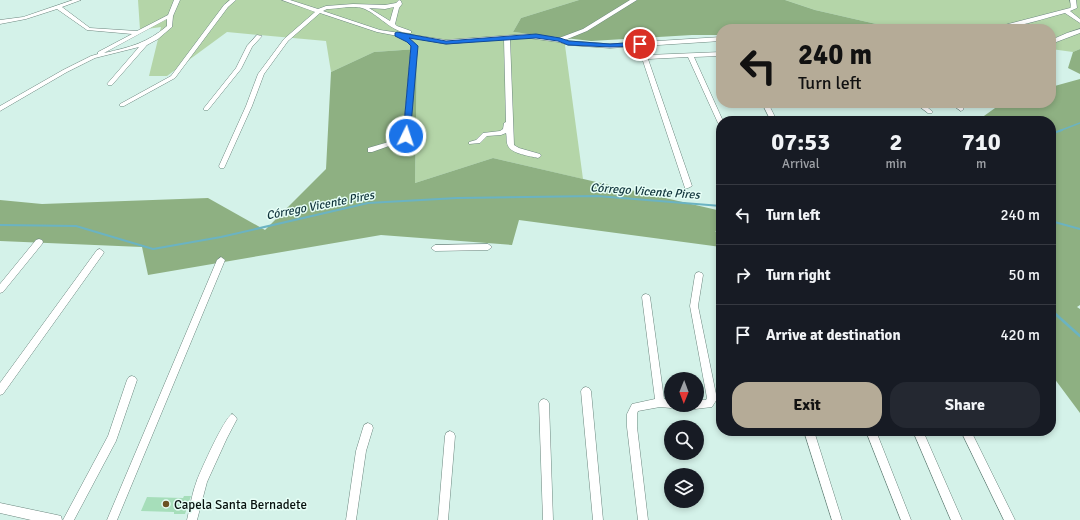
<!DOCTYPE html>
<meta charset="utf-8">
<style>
:root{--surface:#171b24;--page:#242831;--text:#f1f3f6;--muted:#9ea1a6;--line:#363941;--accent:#b5ab97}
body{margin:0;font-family:Signika,sans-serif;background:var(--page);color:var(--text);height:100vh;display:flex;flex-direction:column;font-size:15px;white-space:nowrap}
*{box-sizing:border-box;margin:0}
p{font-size:13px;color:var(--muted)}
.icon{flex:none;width:22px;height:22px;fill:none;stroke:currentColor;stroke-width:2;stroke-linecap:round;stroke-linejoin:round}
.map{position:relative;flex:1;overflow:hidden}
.side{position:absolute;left:716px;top:116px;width:340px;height:320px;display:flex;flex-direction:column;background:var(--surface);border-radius:16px;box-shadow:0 2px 6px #0003}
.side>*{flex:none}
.top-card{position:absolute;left:716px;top:24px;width:340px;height:84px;border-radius:16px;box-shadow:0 2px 6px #0003;background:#b5ab97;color:#111;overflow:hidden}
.needle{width:26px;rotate:181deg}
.tools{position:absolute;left:664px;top:372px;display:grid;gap:8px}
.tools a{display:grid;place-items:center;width:40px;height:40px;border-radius:50%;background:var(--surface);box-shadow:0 2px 6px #0003;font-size:20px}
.pin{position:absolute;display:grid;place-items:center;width:34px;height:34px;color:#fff;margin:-17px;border:2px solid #fff;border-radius:50%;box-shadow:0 1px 4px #0007}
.me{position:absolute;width:44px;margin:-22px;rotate:4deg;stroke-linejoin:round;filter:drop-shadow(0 0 3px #0008)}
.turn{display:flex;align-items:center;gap:14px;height:84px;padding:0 16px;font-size:18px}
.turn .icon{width:52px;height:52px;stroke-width:2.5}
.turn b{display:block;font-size:28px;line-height:34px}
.eta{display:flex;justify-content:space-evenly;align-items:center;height:68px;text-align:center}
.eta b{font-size:24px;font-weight:700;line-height:28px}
.primary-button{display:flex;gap:8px;margin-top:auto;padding:8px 16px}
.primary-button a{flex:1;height:46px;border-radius:16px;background:var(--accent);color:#111;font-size:16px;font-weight:700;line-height:46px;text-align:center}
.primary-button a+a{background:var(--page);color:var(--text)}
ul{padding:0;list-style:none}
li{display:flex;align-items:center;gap:12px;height:60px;padding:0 16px;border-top:1px solid var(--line)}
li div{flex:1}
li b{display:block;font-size:15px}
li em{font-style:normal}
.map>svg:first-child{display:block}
</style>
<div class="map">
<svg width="1080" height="520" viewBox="0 0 1080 520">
<rect width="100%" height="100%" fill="#d4f2e9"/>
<!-- green -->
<path fill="#b4d5a8" d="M138,0H579L521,18L513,32L564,38L583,179L493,158L415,183L417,49L374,52L331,72L326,41L227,32L167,76H149L161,27L140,30Z
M785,0H1080V49L1073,52L1051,49V29H898L815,10Z"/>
<!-- forest -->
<path fill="#8eb082" d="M579,0H785L815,10L898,29H721V35H692L591,41L513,32L521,18Z
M417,49L415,183L493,158L717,210L721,208V231H715L721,235V247L519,220L512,245L381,235L148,275L142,247L0,241V200L42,204L208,198L265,230L326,169L331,72L374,52Z
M1080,49V74L1068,68L1073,52Z
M1080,79V305L1077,307L1080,309V413L1051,374V121H977L1002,103H1051V87Z"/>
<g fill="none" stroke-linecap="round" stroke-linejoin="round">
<!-- stream-far2 -->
<path stroke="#6bb3c2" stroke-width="1.5" d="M1059,131L1080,123"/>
<!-- stream-far1 -->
<path stroke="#6bb3c2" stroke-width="2" d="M1051,134L1062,130
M1051,221L1080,229
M0,225L76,226L153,249L221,237L368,203L457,198L597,196L721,206"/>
<!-- stream -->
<path stroke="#6bb3c2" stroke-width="2.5" d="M1051,310L1080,336"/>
</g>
<!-- building -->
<path fill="#a6deba" d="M184,496H191L185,514H174V512L141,511L147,497L183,498Z"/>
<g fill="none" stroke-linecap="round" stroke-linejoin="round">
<!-- minor casing -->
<g stroke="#6c877f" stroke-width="1">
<path id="minor" d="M73,0H81L62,7L90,28L137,31L168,15L174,0H180L173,16L172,27L158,39L147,45L112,85H108L107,84L139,47L95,58L67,72L0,111V106L63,70L91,56L98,54V52L132,34L87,30L57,9L26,19L0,24V20L23,17ZM167,19V26C147,43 131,47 104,53Z
M230,0H236L228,7L175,78L124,106H120V104L171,76L224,5Z
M282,0H290L318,9L326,6L353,4L385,5L396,3L399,0L401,1L402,4L399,8L395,24L397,26L411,31V33C392,34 378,13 362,8C353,5 336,9 327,9L323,11L380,30L446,40L528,34L559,38L583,29L630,0H637L587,31L565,40L569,41L610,44L721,37V41L643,46L647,55L721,52V56L694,57L723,121H721V125L718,123L688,57L648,59L692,186L688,188H685L638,46L610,48L568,45L559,42L528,38L510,39L514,145L519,148L540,154L541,156L538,158C530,156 512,154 508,146C506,142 507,136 506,133L501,135L487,136L480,143L469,144V142L476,140L483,133L500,131L503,129L504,123L506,122L504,39L446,44L408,37L411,39L417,46L409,136L403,141L372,152H368V148L399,139L403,135L411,46L407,41L398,36L377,32L320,13L288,41L264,74L252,106L225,166L224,168H220L219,166L246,106L258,74L284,39L315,12ZM394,7L390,21L369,8L385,9Z
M1070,0H1076L1077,8L1070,11L1080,19V23L1065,13C1041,19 1015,29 989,29L1070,8L1071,7Z
M1080,29V33L1051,44V40L1067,33Z
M257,35L262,36L252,47L241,69L208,110H204V108L236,68L247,46Z
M762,103H768L777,121H771Z
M915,103H922L933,112L932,113H928Z
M950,103H957L964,109L961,111Z
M39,239L42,240L43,242L42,244L3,292L0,293V284L36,240Z
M488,244L492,247L488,250L435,251L431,248L435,245Z
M100,249L104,252L103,254L3,394L0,395V383L97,250Z
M221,257L225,260L117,520H107L217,260Z
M699,272L702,273L703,275L698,306L717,399L712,407L695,409L692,408L690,405H697V400H706L707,398L690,306L695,275L696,273Z
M646,294L649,295L650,297L664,399L671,400V405H675L674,407L671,408L660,407L638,411L637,414V427L648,520H638L627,427V414L632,404L655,399L642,297L643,295Z
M132,376L135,377L137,380L116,441L74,520H63L108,436L127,380L129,377Z
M586,387L589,388L591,391L603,520H593L581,391L583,388Z
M544,399L547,400L549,403L553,520H543L539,403L541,400Z
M232,414L235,416L237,419L227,438L207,482L197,520H187C190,507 192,493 197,480C201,470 224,418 232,414Z
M368,423L372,425L373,428L366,451L356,520H346L356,451L363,428L364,425Z
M450,431L454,433L455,436L448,520H438L445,436L446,433Z
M804,431H814L842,520H832Z
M866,431H876L911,520H901Z
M913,431H923L962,520H951Z
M961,431H971L1015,520H1004Z
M0,503L57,515L61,516L62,520H31L0,513Z"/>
</g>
<!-- minor -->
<use href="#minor" fill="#fff" fill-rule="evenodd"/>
</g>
<!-- route -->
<path fill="#1a73e8" stroke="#114b97" d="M397,32L446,41L536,34L560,38L569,41L610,44L640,42L643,44L640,46L610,47L568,45L558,41L536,38L446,44L409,38L418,46L410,136L406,138L403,136L411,46L407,42L395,36V33Z"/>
<!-- markers -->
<circle fill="#6b5223" stroke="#e6fef6" stroke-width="1.5" cx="166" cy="504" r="4"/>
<g text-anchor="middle" stroke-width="3" stroke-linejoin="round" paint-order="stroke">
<!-- water labels -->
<g font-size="12" font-style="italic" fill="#0f333a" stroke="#e6fef6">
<text transform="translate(645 191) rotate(4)" y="4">Córrego Vicente Pires</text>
<text transform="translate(320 205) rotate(-11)" y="4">Córrego Vicente Pires</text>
</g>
<!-- near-poi labels -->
<g font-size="13" fill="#07110e" stroke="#e6fef6" text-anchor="start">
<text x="174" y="509">Capela Santa Bernadete</text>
</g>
</g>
</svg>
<div class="tools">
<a><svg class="needle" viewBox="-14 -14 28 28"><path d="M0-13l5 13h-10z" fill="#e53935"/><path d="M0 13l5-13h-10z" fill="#9ea1a6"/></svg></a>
<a><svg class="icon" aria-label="search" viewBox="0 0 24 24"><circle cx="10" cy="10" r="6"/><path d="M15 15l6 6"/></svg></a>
<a><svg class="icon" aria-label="layers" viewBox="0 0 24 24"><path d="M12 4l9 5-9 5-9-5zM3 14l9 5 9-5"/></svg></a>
</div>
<div class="pin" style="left:640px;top:44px;background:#d93025"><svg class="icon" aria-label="arrive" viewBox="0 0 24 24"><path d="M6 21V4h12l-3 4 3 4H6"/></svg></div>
<svg class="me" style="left:406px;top:136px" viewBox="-20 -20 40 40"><circle r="17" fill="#1a73e8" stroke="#fff" stroke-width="3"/><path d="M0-11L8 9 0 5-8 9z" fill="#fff"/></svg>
<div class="top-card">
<div class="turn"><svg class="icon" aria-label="left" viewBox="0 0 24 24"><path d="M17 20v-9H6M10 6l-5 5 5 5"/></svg><div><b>240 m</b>Turn left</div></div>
</div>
<section class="side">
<div class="eta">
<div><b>07:53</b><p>Arrival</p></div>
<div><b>2</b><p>min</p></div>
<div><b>710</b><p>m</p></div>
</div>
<ul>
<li><svg class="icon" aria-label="left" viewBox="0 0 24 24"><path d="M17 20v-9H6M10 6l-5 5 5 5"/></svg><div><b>Turn left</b></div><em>240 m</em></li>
<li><svg class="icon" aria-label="right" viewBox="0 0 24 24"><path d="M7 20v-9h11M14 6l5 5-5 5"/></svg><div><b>Turn right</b></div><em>50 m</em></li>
<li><svg class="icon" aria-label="arrive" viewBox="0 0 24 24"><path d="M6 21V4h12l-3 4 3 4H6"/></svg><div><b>Arrive at destination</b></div><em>420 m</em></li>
</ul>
<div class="primary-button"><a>Exit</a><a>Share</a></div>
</section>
</div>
